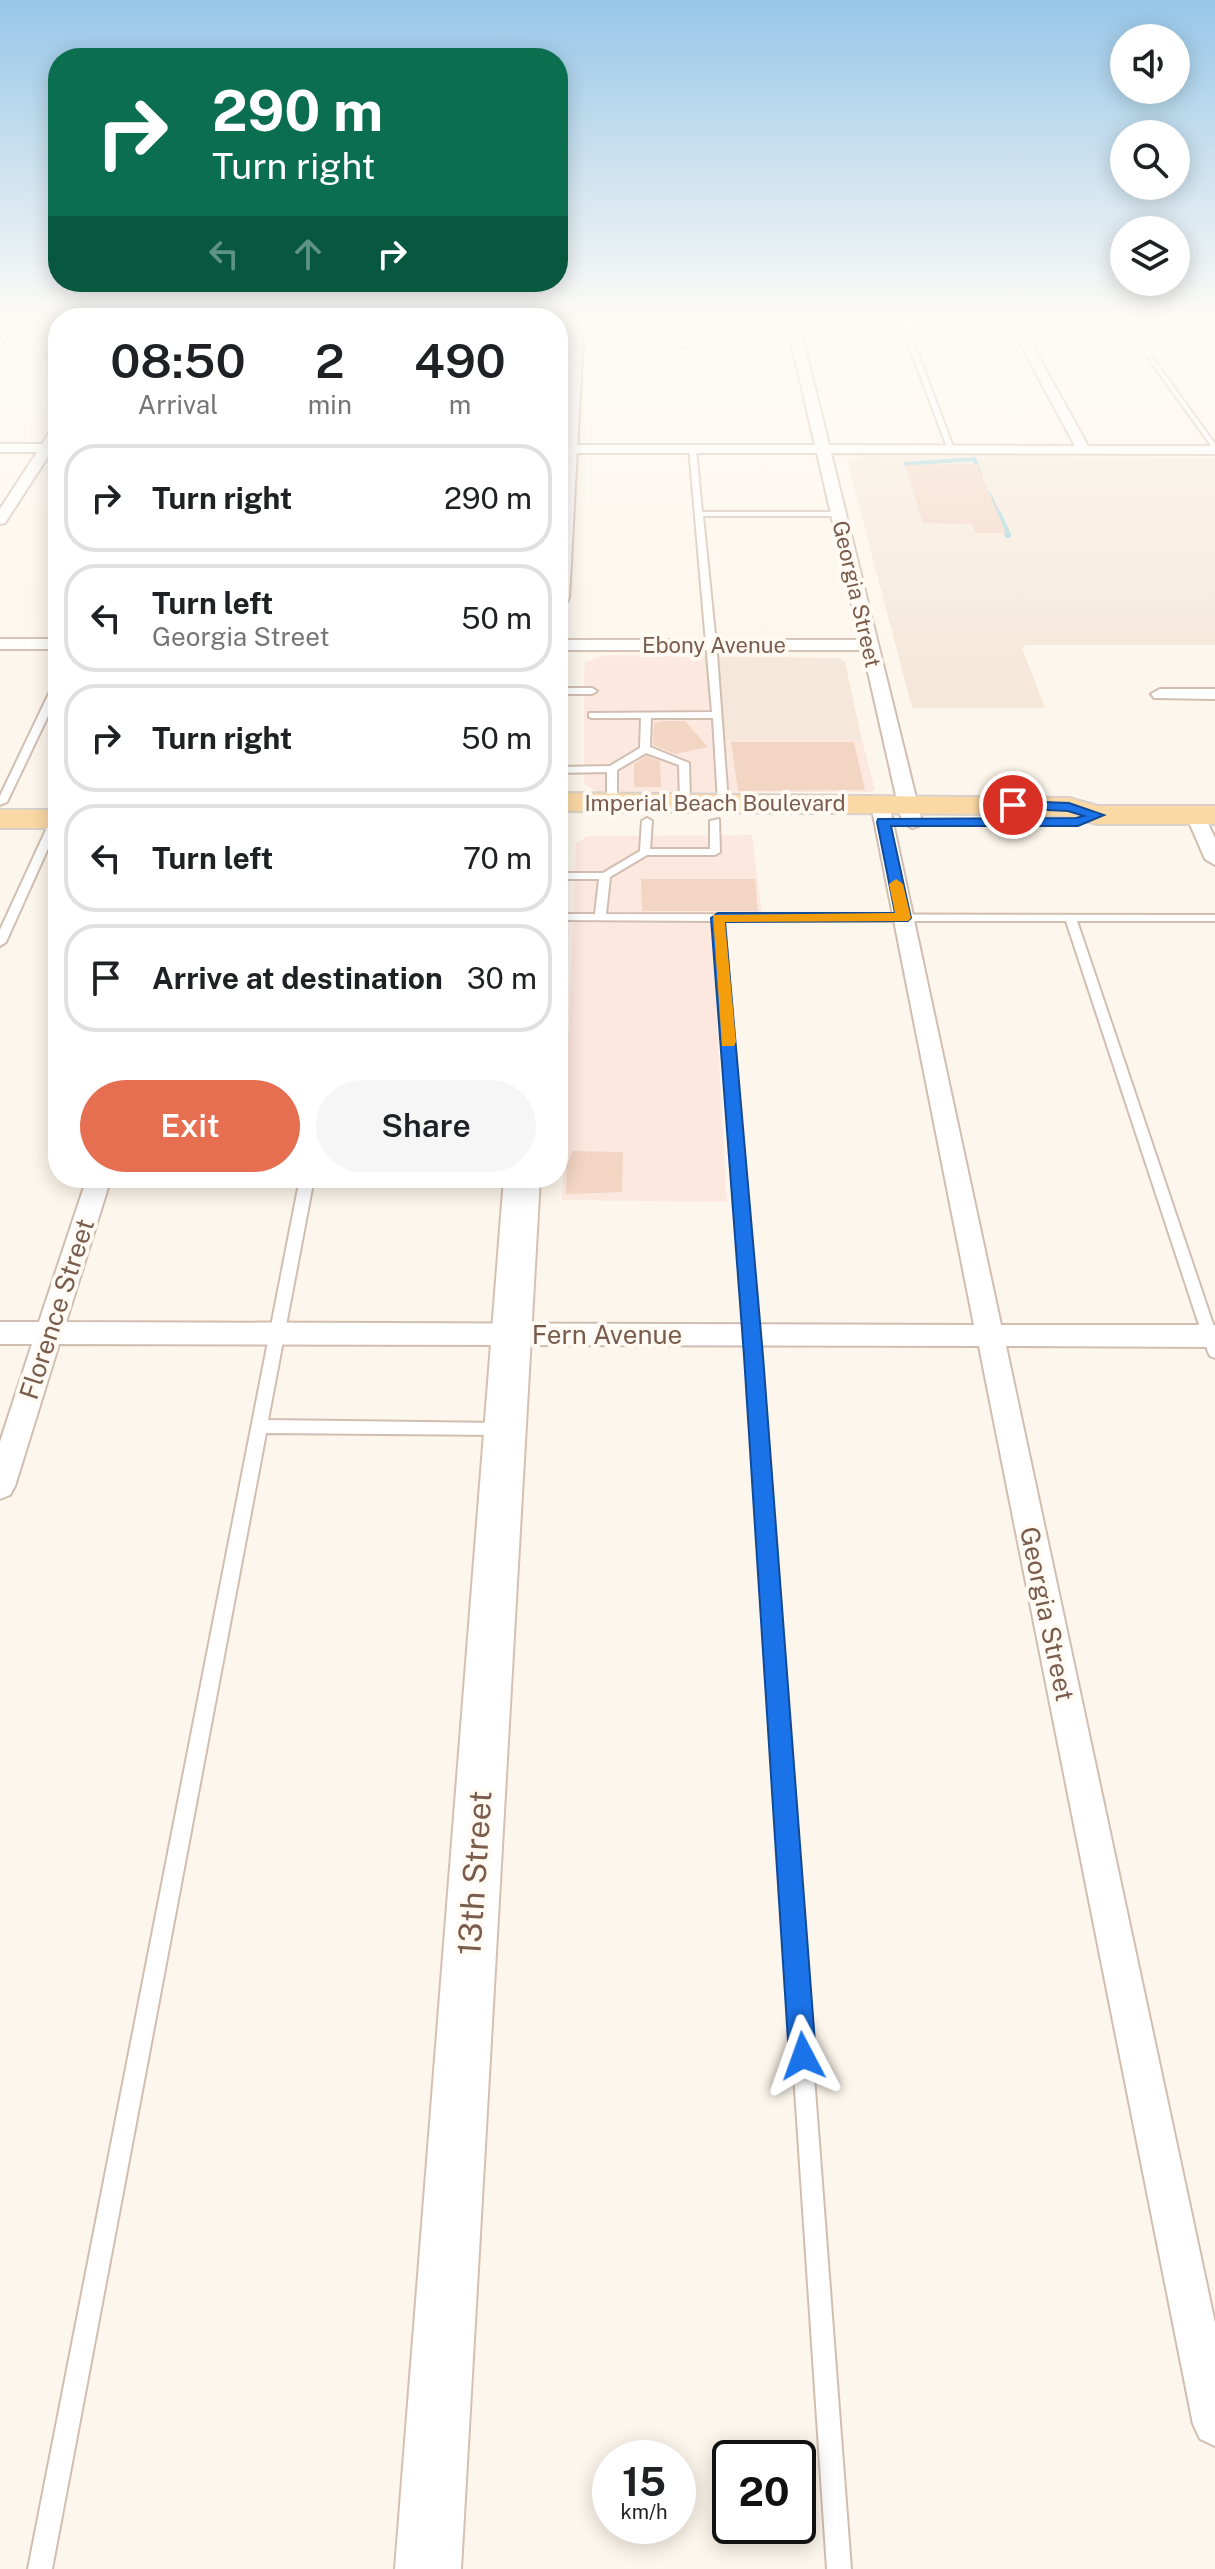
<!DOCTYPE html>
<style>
:root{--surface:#fff;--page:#f6f6f6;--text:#202124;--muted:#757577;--line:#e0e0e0;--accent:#e76f51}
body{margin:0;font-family:"Public Sans",sans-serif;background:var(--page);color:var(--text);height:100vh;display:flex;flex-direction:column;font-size:30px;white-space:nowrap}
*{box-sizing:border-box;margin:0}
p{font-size:26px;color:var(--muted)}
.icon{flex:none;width:44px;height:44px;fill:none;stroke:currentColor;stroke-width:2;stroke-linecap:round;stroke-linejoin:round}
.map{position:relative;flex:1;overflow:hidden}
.panel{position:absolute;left:48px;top:308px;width:520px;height:880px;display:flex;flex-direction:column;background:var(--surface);border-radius:32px;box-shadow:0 4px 20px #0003}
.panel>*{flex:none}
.banner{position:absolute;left:48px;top:48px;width:520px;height:244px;border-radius:32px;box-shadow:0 4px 20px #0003;background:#0b6e4f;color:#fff;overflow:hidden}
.buttons{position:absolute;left:1110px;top:24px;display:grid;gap:16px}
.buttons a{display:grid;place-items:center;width:80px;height:80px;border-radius:50%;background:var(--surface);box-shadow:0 4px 20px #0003;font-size:40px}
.speed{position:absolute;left:592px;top:2440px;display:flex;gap:16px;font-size:40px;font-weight:700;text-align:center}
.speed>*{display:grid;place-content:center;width:104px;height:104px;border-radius:50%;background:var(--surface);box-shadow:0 4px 20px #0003;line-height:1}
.speed small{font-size:20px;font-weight:400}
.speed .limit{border:4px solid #111;border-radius:12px;background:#fff;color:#111}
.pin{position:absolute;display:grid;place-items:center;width:68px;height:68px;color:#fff;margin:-34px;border:4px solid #fff;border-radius:50%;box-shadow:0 2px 8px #0007}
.me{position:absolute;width:88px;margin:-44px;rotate:356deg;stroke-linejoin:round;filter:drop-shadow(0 0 6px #0008)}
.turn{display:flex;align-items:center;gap:28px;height:168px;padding:0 32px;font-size:36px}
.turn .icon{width:104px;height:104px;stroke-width:2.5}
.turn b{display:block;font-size:56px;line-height:68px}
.lanes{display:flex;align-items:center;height:76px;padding:0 32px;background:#0003;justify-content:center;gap:40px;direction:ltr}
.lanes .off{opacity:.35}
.eta{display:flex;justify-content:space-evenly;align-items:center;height:136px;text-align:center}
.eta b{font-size:48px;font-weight:600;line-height:56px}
.cta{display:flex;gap:16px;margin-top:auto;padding:16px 32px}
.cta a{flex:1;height:92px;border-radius:48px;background:var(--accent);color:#fff;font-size:32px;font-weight:600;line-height:92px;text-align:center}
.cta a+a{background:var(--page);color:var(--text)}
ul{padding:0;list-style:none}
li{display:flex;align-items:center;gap:24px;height:108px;margin:0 16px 12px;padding:0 16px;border:4px solid var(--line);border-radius:32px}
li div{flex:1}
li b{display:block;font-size:30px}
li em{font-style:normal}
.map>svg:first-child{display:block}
</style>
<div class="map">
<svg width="1215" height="2569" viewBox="0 0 1215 2569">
<rect width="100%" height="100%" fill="#fdf6ec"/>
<!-- residential -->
<path fill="#f5e8da" d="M865,456L1215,457V645H1025L1022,648L1045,708H912L847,460Z
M703,656L839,658L845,662L862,740H713Z"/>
<!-- commercial -->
<path fill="#fde8e0" d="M606,655L703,656L713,740H862L875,790L870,792H597L584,784V676L585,662Z
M752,835L762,915H711L727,1202L562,1200L576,843L588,836Z"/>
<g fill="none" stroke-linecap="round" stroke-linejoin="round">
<!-- stream-far1 -->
<path stroke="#a5d3da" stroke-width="4" d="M905,464L974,459L980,473
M989,494L999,515"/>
<!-- stream -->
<path stroke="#a5d3da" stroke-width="6" d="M998,513L1008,535"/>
</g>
<!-- building -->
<path fill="#f3d5c3" d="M977,464L1006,533H976L972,524L923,523L905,465Z
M663,721H685L708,747L675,754L653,745L654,723Z
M731,742H854L865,790L738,791Z
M646,756L660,761L661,787H634V764Z
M641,879H755L758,911H642Z
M573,1151L623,1152L622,1192L566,1194L567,1164Z"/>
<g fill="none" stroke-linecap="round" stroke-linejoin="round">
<!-- service casing -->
<g stroke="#d1beb0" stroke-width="4">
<path id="service" d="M16,319H22L0,345V339Z
M678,319H684L686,347L681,346Z
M899,319H905L955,452L948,450Z
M1152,357L1215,444V451L1149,359Z
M689,447L696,449L702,512H838L842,514L838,516H703L717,654L728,803L723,806L718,803L713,718H651L650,747L689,763L690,802L685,805L680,802L679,765L646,753L617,770V802L612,805L607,802V772L558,773V767L610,766L640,748L641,718H592L589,717V713L712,712Z
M58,682V695L7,802L0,805V796L53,685Z
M558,688H592L597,691L592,694H558Z
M58,816V826L6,942L0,946V930L51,819Z
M647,818L652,821L650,849H710V821L719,819L720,852L715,855H647L610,877L606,914L1215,915V921H1077L1215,1330V1358L1210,1356L1208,1352L1066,921H724L760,1356L851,2569H827L746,1356L713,921L558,920V914H595L599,879H558V873H603L640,851L642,821Z
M300,1178H314L268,1420L501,1423L506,1424L509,1429L506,1434L501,1435L266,1433L52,2569H28Z"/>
</g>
<!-- minor casing -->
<g stroke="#d1beb0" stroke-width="4">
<path id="minor" d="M786,319H798L829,445L1075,446L1007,319H1018L1088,446H1215V454L831,453L922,822L919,826L912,828L902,822L863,650H558V640H860L817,453H558V445H815Z
M58,426V452H51L5,523L0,524V509L37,452H0V444H42L53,427Z
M0,639H58V649H0Z
M1160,689H1215V699L1154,698L1151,694Z
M880,798L889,804L1001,1325H1215V1347L1006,1346L1215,2323V2446L1200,2439L1193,2424L979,1346L59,1344L15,1486L10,1495L0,1499V1442L32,1344H0V1322H39L87,1178H111L66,1322L974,1325L871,804Z
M1195,809L1202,811L1215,838V865L1205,859L1186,815Z"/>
</g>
<!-- secondary casing -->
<g stroke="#d6c0b0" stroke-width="4">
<path id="secondary" d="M568,319H584L569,598L566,603L558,605V447Z
M504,1178H540L461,2569H395Z"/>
</g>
<!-- primary casing -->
<g stroke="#dad1cd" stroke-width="4">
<path id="primary" d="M558,793L1069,798L1098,806H1215V824H1097L1067,816L985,814L558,811Z
M0,810H58V828H0Z"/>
</g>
<!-- service -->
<use href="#service" fill="#fff" fill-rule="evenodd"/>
<!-- minor -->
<use href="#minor" fill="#fff" fill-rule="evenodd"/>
<!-- secondary -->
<use href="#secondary" fill="#fff" fill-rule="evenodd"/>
<!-- primary -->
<use href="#primary" fill="#fbd9a5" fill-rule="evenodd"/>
</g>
<!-- sky -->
<linearGradient id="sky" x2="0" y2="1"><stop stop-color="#97c7e8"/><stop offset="0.47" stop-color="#fefbf6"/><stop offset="1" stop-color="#fefbf6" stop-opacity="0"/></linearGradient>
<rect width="1215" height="678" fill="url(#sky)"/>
<!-- route -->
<path fill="#1a73e8" stroke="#114b97" stroke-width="2" d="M1013,801L1069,803L1104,815L1078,826H891L911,918L908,921L725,922L763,1356L816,2056L812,2065L803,2069L793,2065L789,2056L744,1356L711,918L718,913H895L877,822L878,819L1076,818L1084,816L1068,811L1008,808V803Z"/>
<!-- slow -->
<path fill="#f59e0b" d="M896,879L903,884L911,918L908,921L725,922L736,1042L734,1046H722L713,915L895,913L889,884Z"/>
<g text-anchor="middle" stroke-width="8" stroke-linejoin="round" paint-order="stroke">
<!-- far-street labels -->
<g font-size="22" fill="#7a5c4d" stroke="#fffaf3">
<text transform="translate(857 594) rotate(77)" y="8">Georgia Street</text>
<text x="714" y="653">Ebony Avenue</text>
<text x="715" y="811">Imperial Beach Boulevard</text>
</g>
<!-- street labels -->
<g font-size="26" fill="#7a5c4d" stroke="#fffaf3">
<text transform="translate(57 1309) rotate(-72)" y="9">Florence Street</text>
<text x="607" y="1344">Fern Avenue</text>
<text transform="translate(1047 1614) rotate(78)" y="9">Georgia Street</text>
</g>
<!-- near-street labels -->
<g font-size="32" fill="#7a5c4d" stroke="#fffaf3">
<text transform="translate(475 1873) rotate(-86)" y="11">13th Street</text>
</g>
</g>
</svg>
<div class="buttons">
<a><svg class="icon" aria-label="sound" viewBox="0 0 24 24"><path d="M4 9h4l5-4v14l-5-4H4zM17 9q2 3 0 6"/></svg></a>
<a><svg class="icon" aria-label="search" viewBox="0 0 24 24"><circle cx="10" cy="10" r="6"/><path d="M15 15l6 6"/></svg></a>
<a><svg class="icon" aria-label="layers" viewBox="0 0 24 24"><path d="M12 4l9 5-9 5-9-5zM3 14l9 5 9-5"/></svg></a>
</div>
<div class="speed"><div>15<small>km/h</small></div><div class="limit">20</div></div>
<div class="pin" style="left:1013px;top:805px;background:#d93025"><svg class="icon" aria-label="arrive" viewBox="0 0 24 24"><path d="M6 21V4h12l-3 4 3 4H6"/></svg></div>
<svg class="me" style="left:803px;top:2056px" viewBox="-20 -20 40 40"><path d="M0-17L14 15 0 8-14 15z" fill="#1a73e8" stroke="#fff" stroke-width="4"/></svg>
<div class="banner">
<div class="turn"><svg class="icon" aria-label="right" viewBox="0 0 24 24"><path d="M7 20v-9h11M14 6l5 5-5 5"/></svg><div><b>290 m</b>Turn right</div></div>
<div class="lanes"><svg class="icon off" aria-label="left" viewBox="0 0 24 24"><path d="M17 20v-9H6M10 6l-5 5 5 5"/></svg><svg class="icon off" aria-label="ahead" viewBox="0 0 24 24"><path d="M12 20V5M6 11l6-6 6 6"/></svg><svg class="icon" aria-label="right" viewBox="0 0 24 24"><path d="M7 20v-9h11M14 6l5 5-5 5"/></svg></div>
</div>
<section class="panel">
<div class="eta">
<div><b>08:50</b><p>Arrival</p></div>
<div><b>2</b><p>min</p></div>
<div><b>490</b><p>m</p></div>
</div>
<ul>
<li><svg class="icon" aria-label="right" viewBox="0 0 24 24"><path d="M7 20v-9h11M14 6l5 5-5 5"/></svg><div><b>Turn right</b></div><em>290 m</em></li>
<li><svg class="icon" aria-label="left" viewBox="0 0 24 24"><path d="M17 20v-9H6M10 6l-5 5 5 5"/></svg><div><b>Turn left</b><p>Georgia Street</p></div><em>50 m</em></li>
<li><svg class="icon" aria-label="right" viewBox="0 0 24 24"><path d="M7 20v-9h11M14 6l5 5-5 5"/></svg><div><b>Turn right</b></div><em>50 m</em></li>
<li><svg class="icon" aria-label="left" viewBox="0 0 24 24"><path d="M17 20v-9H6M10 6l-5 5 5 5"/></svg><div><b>Turn left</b></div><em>70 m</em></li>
<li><svg class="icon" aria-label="arrive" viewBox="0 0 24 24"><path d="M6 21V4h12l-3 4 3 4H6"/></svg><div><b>Arrive at destination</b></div><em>30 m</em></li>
</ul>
<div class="cta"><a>Exit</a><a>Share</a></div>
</section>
</div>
